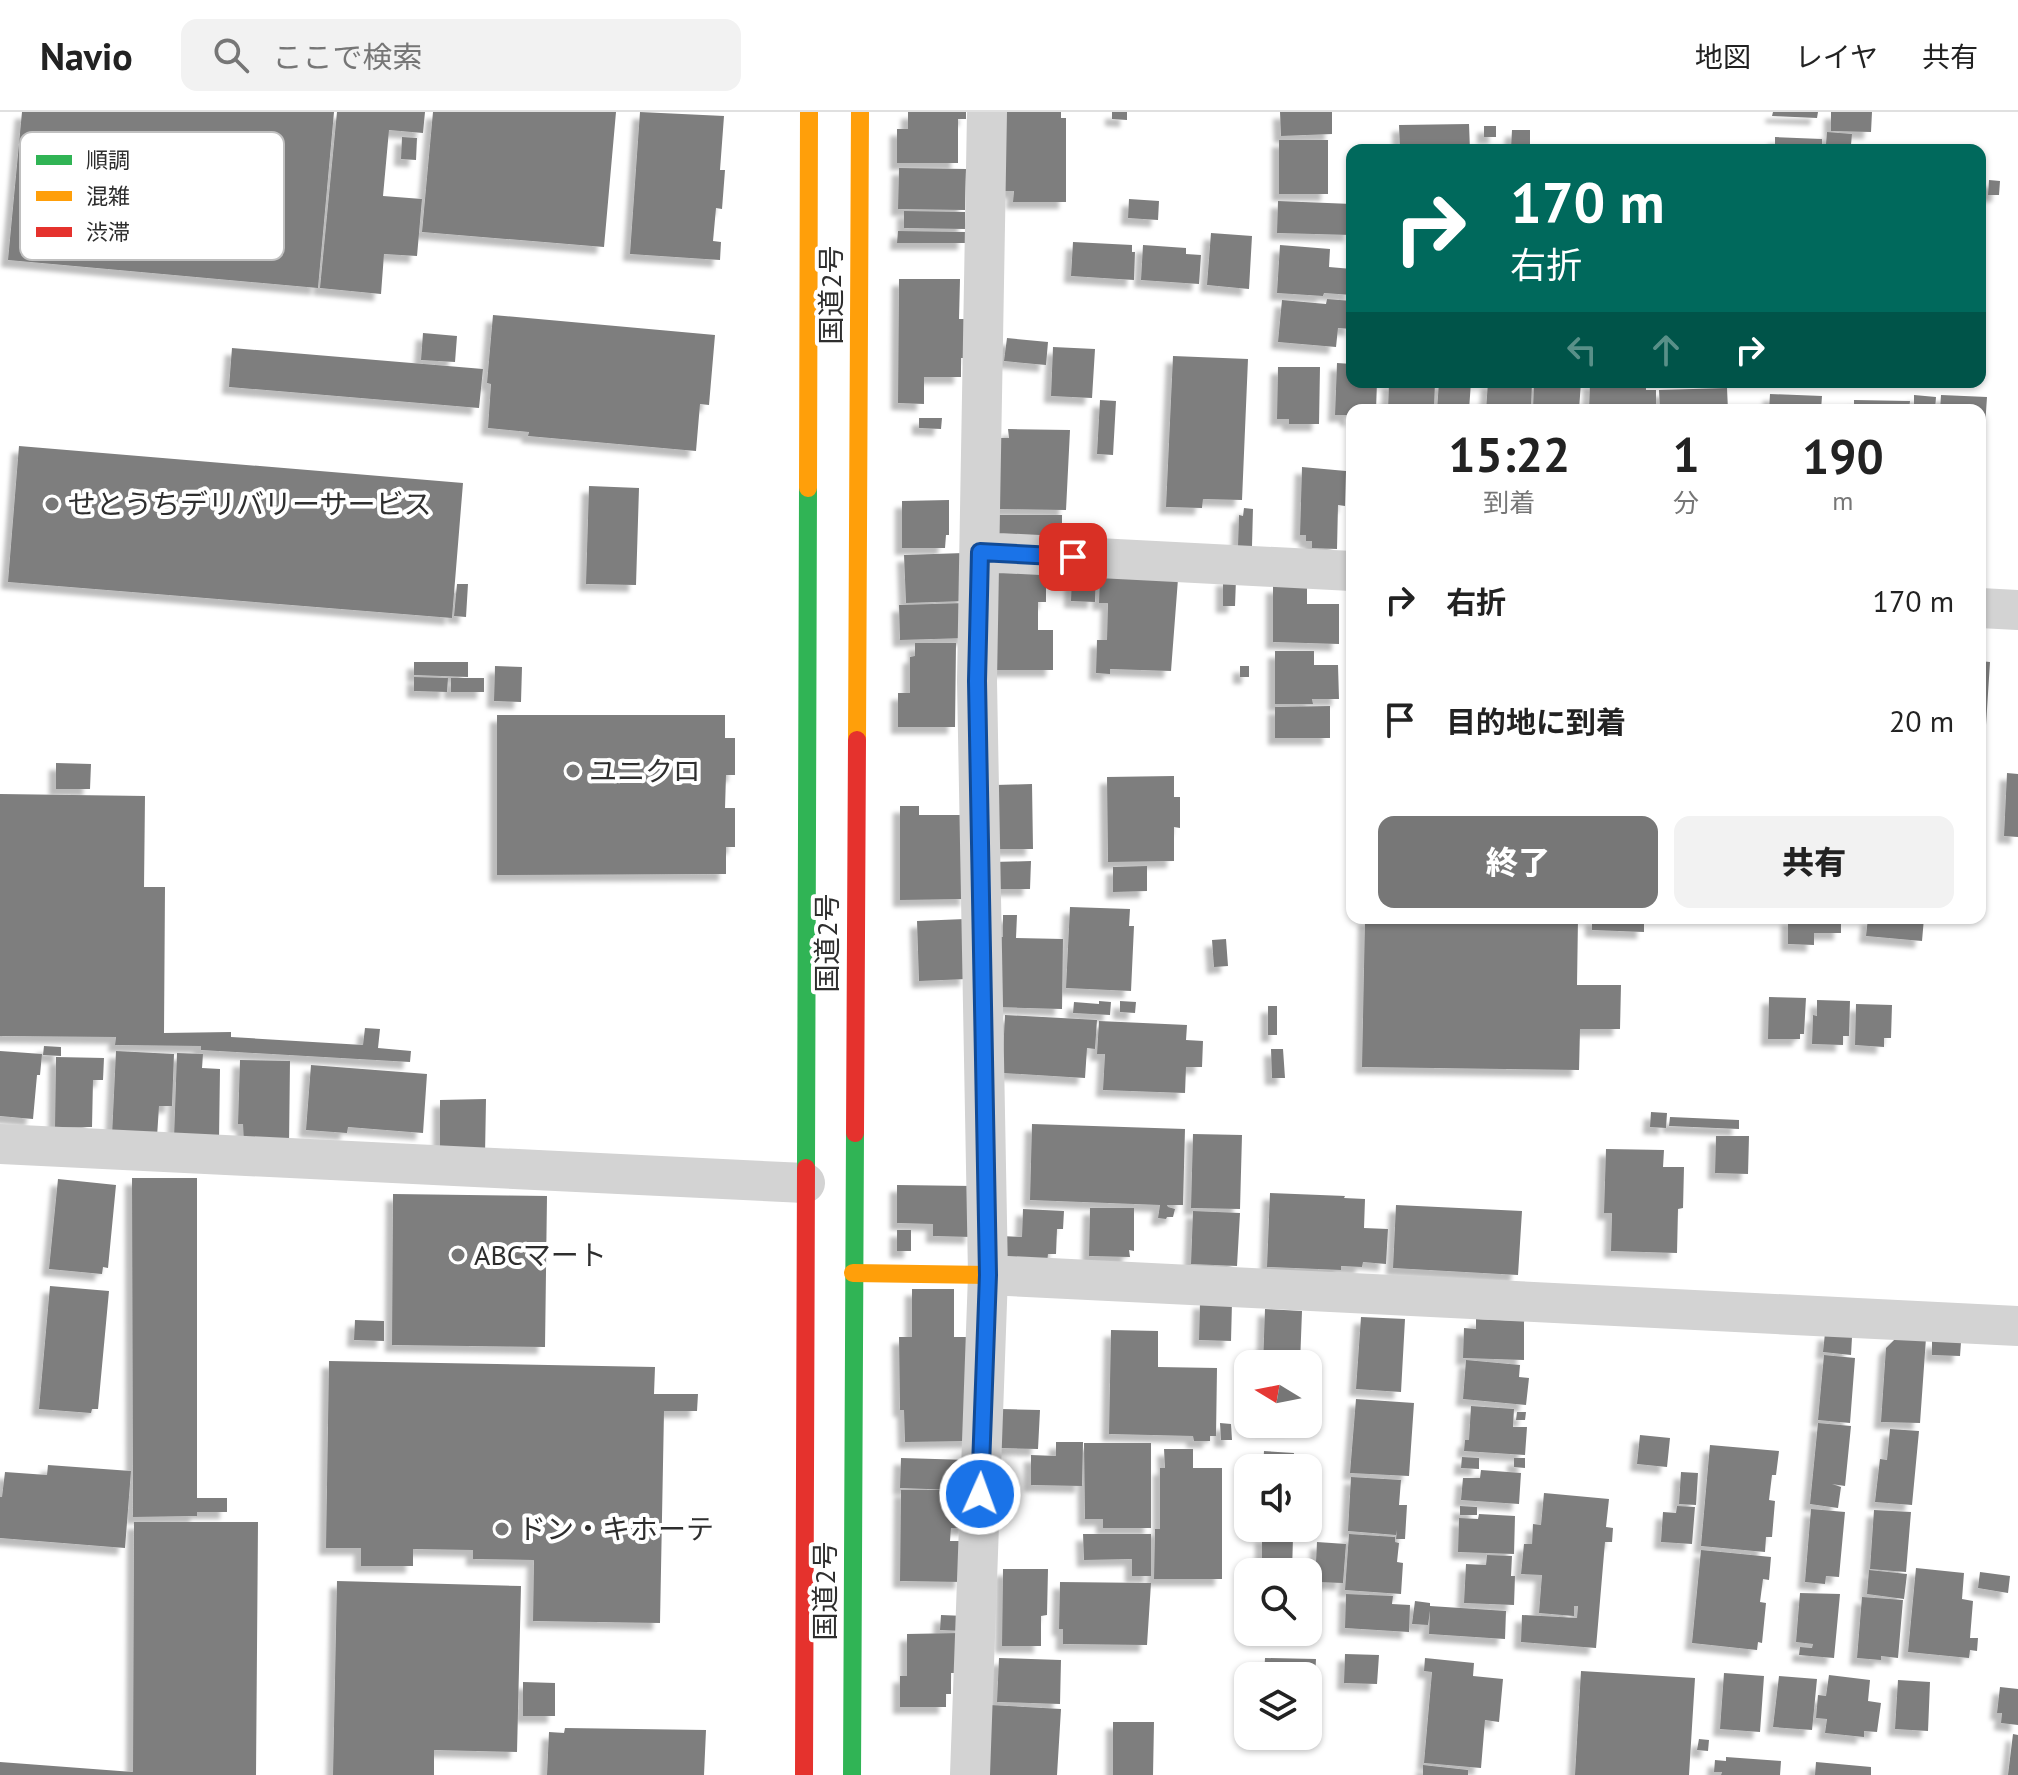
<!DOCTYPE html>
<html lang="ja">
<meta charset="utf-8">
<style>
:root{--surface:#fff;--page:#f2f2f2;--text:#222;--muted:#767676;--line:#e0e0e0;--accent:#777}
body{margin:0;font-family:"PT Sans","Noto Sans JP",sans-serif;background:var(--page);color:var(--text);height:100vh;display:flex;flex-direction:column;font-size:30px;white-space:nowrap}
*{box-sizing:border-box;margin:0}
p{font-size:26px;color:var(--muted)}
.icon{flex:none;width:44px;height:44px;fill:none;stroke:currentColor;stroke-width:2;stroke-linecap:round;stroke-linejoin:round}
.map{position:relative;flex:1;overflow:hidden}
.drawer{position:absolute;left:1346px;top:292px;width:640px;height:520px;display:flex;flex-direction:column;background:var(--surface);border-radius:16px;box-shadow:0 2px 6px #0004}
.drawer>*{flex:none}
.top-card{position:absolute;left:1346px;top:32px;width:640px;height:244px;border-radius:16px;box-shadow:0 2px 6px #0004;background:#00695c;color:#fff;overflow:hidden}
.needle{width:52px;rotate:280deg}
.fabs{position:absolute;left:1234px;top:1238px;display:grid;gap:16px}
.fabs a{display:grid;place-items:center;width:88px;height:88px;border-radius:16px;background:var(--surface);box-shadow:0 2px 6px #0004;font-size:40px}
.pin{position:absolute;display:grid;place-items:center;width:68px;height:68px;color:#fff;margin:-34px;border-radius:16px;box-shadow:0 4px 12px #0006}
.me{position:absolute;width:88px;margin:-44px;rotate:2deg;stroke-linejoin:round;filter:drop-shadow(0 0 6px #0008)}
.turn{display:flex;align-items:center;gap:28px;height:168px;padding:0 32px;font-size:36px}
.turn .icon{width:104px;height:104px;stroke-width:2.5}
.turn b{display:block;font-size:56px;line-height:68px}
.lanes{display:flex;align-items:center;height:76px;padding:0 32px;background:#0003;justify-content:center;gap:40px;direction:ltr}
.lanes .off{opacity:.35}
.eta{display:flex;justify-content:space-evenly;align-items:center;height:136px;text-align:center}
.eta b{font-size:48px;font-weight:800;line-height:56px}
.button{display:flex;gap:16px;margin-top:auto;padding:16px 32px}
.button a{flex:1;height:92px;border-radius:16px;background:var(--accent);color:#fff;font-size:32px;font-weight:800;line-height:92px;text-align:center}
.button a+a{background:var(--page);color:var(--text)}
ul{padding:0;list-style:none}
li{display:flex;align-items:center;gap:24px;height:120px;padding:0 32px}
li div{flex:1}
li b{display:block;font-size:30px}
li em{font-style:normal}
header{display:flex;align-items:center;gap:48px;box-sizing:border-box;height:112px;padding:0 40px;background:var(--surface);border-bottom:2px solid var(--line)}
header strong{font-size:38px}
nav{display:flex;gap:44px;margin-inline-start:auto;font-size:28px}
.search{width:560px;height:72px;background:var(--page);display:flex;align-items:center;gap:20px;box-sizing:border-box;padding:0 28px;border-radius:16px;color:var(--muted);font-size:30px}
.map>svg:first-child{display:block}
</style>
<header>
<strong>Navio</strong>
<div class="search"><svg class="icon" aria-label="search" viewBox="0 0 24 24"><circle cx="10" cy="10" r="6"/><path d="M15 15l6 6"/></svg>ここで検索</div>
<nav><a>地図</a><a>レイヤ</a><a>共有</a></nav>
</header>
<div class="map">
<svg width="2018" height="1663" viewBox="0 0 2018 1663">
<defs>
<filter id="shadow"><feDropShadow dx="-7" dy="7" stdDeviation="2" flood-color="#0004"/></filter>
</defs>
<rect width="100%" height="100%" fill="#fff"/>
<!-- building -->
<path fill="#7e7e7e" filter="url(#shadow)" d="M22,0H334L318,176L8,148Z
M337,0H425L423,21L389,18L383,84L422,87L417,144L384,142L381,182L320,176Z
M433,0H616L604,135L422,120Z
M640,0L724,4L720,58H725L722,97L716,96L713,129L721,130L720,148L630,142Z
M908,0H966V7H958V51H897V17H908Z
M1004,0H1061V6H1066V90H1013L1014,79H1004Z
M1112,0H1127V8L1112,7Z
M1280,0H1332V22L1281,24Z
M1773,0H1818L1817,6L1772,4Z
M1831,0H1872L1871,20L1831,19Z
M1469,12L1470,38H1400L1399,13Z
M1484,14H1496V25H1484Z
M1512,18H1530V37L1511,36Z
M1827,20L1852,22L1851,33L1826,32Z
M402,25L417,26L416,48L401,47Z
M1775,25L1822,27V38H1775Z
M1279,28H1328V82H1279Z
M899,56L966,57L965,98L898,97Z
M1989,68L2000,69L1999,83H1988Z
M1129,87L1159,89L1158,108L1128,106Z
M1278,89L1352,92L1351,123L1277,121Z
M904,99L965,100V117L904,116Z
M898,119L965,120V131H897Z
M1211,121L1252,124L1249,177L1207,173Z
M1073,130L1132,133V140H1135L1134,168L1071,164Z
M1143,133L1186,136V142L1201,143L1199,172L1141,168Z
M1280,133L1330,137L1329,155L1352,157V183L1324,181L1323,184L1277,181Z
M899,167H960L959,207H968L967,246H961V265H924V292L898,291Z
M1327,187L1352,189V217L1338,216L1336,235L1278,230L1282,188L1326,192Z
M493,203L715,223L709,293L700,292L696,339L528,324L529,320L488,316L491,272L487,271Z
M423,221L457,224L455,250L421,248Z
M1007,226L1048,230L1046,253L1004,249Z
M1053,235L1095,237L1092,286L1051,284Z
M232,236L483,257L479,296L229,275Z
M1173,244L1248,247L1242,388L1203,387L1202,396L1166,395Z
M1337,251L1352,252V270H1377L1376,298H1352V307H1347V303H1335Z
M1278,255H1320L1319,312H1289V307H1277Z
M1389,270H1435L1434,298H1388Z
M1439,270H1471L1469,298H1437Z
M1488,270H1532L1531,298H1486Z
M1534,270H1581L1579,298H1533Z
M1590,270H1646V278H1656V298H1589Z
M1727,276L1728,298H1660L1659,278Z
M1770,282L1822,284L1821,298H1769Z
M1914,283L1936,285L1935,298H1914Z
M1941,283L1987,285L1984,330L1980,329V298H1940Z
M1100,288L1116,289L1113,343L1097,342Z
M1854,288L1910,289L1909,298H1854Z
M919,306H942L941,317L919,316Z
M1008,317L1070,318L1066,398L991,397L992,326H1009Z
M19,334L463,371L452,506L8,470Z
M1302,355L1346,359L1345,394L1338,393L1337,437L1312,436V429H1306V423H1300Z
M589,374L639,376L636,473L586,472Z
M949,388V423H946L945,436H902V389Z
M1244,396L1253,397L1252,434H1238L1239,403L1243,404Z
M991,403H1062V432L991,428Z
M964,441L966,489L906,491L904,443Z
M993,454L1046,456V490H1038V518H1053V558H991Z
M1100,460L1178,467L1171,559L1110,557V562L1096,561L1097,528H1107L1108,491H1099Z
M1072,462L1096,464L1095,490L1071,489Z
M1223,467H1236L1235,494H1223Z
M457,472H468L466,505L454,504Z
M1273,474H1307V492H1339V532L1273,530Z
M966,491L967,526L900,528L899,493Z
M915,531H956L955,615H898V581H910V545L915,544Z
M1275,539H1314V553H1338L1339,587H1312L1313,592H1275Z
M1980,549L1990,550L1986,613L1980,612Z
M414,550H468V565L414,563Z
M495,554L522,555L521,590L494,589Z
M1240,554H1249V565H1240Z
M414,565L448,566L447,580L414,579Z
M451,566H484V580H451Z
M1330,594V626H1275V595Z
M497,603H725V626H735V663H726L725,696H735V735H726V762L497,763Z
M56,651L91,652L90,677H56Z
M2007,661L2018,662V725L2004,724Z
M1174,664V685H1180V716L1174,715V749L1108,750L1107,665Z
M1032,672L1033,737H996L995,673Z
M0,682L145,684L144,775H165L164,921L231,920V925L363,933L365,916L380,917L378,936L411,939L410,950L201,938V934L115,933L116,925L0,924Z
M900,694H919V703H961L967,787L900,788Z
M1031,749L1030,777H993V750Z
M1147,754V779L1113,780V755Z
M1070,795L1130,797L1129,814H1134L1131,879L1066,876Z
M1003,803H1017L1016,826L1063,827L1062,897L994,895L996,825H1003Z
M1365,806H1578L1577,873H1621L1620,917H1580L1579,958L1362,955Z
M1592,806H1644V820L1592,818Z
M1788,806H1841V821H1814V833L1788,832Z
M1868,806H1924L1922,829L1866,824Z
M965,807L967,867L919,869L917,809Z
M1226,827L1228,854L1214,855L1212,828Z
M1769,885L1806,886L1804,922H1800V927H1768Z
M1817,888L1850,889L1849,924H1843V933L1812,932L1813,903L1817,904Z
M1099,889L1111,890L1110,903L1073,901L1074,890L1099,892Z
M1120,889L1136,890L1135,901L1120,900Z
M1856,892L1892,893L1891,926H1884V935L1855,933Z
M1268,894H1277V923H1268Z
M1005,903L1097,908L1095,937L1087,936L1085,966L1002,961Z
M1099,909L1187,913L1186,928L1203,929L1202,955H1186L1185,981L1103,978L1105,942H1097Z
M44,934L61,935V944L43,943Z
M1271,937H1283L1285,966H1272Z
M0,939L42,942L40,963H37L33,1007L0,1004Z
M116,939L174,942L172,994H159L157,1025L112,1023Z
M177,941L203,942L202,956L220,957L219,1028L174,1026Z
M56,945L104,946L103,968H93L92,1015H55Z
M240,948L290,949L289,1034L244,1033L243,1012H238Z
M311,953L427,962L423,1021L348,1015L347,1021L306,1018Z
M486,987L485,1043H440V988Z
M1651,1000L1667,1001L1666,1016L1650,1015Z
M1670,1005L1739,1008V1017L1669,1014Z
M1032,1012L1185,1017L1183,1093H1167L1168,1095L1175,1097L1173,1105H1167L1166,1107L1158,1106L1160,1093L1030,1088Z
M1193,1022L1242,1023L1240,1097L1191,1096Z
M1716,1024H1749L1748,1062L1715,1061Z
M1606,1037L1664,1038L1663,1055H1684L1683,1096L1678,1097L1677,1141L1611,1139L1612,1101H1604Z
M132,1066H197V1386H227V1400H197V1404L133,1405Z
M58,1067L116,1073L108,1156L103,1155L102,1162L49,1157Z
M897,1073L973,1074L972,1125L933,1124V1112L897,1111Z
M1270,1081L1345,1084L1344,1086L1365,1087L1364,1116L1388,1117L1386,1152L1363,1150L1362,1155L1341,1154V1158L1267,1155Z
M393,1082L547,1084L545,1235L392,1233Z
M1396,1093L1522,1099L1518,1163L1393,1156Z
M1090,1096H1134V1139L1129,1138L1130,1145L1089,1144Z
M1023,1097L1064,1099L1063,1117H1057L1056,1142H1048L1047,1151L1001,1146V1124L1022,1125Z
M1193,1099L1240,1101L1237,1154L1191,1152Z
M897,1118H911V1139H897Z
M50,1174L109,1179L98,1297H92L91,1301L39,1297Z
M912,1177H954V1225H972V1329L905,1330L904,1298H900L899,1225H912Z
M1200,1190H1232L1231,1229L1199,1228Z
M1265,1197L1302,1199L1300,1252H1263Z
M1361,1205L1405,1207L1401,1280L1356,1277Z
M1476,1207L1524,1209V1248L1463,1246L1464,1216L1476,1217Z
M355,1208L384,1209V1229L354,1228Z
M1111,1218L1158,1219V1255L1217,1256L1216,1324H1210V1329H1194L1193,1324L1109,1322Z
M1825,1221L1852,1225L1851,1243L1823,1240Z
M1897,1225L1926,1226L1920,1311L1881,1310L1886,1236Z
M1932,1229L1961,1230L1960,1244L1932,1243Z
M1824,1243L1855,1246L1850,1311L1818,1308Z
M1466,1248L1520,1253L1519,1265L1529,1266L1526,1293L1463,1287Z
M329,1249L655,1255L654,1282H698L697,1299H664L660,1511L533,1509L534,1448L473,1447V1438L413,1437V1454H361V1436H326Z
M1356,1287L1414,1291L1409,1364L1350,1361Z
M1471,1294L1514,1297L1513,1315H1527L1525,1343L1464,1339L1465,1328H1469Z
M1001,1297L1040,1298L1038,1337L999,1336Z
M1517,1300H1526L1525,1308H1516Z
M1220,1311L1231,1312L1232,1328H1221Z
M1818,1311L1851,1314L1845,1374L1832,1372L1841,1375L1838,1396L1810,1392Z
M1262,1312H1292V1316H1262Z
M1890,1317L1919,1319L1912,1393L1875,1390L1880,1347L1887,1348Z
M1640,1323L1670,1326L1667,1355L1637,1352Z
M1056,1330H1083L1082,1374L1031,1373V1343L1056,1344Z
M1084,1331H1151V1416H1103V1407H1085Z
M1710,1333L1779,1339L1776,1363H1772L1769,1388L1775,1389L1772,1425H1766L1765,1440L1701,1434Z
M1164,1337H1193V1356H1222V1467H1154L1155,1417H1160V1356H1165Z
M1264,1339L1294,1341L1293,1351L1300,1352V1356H1263Z
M1462,1345L1479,1346V1357L1461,1356Z
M901,1346L969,1348L967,1416H951L950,1429H963L962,1470L900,1469L901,1378H954L900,1376Z
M1514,1346H1525V1356L1514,1355Z
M48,1353L131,1359L125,1436L0,1426V1385H2L5,1360L47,1363Z
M1481,1358L1521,1361L1519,1392L1461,1388L1463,1366H1480Z
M1681,1360L1698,1361L1696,1393L1679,1392Z
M1351,1365L1401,1368L1399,1393H1407L1405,1427H1396L1397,1418L1396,1423L1348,1419Z
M1544,1381L1609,1387L1606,1415L1613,1416L1612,1430H1605L1596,1536L1521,1530L1522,1503L1577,1506L1578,1494H1574V1504L1539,1501L1542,1463L1521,1462L1524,1432H1532L1533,1412L1541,1413Z
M1460,1394L1477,1395V1403H1460Z
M1677,1394L1695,1395L1692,1432L1661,1430L1663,1400L1676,1401Z
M1811,1397L1845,1400L1839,1465L1826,1464L1825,1472L1805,1470Z
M1874,1398L1911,1400L1906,1460L1870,1457Z
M1479,1402L1515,1404L1514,1442L1458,1440L1459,1406L1478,1407Z
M134,1410H258L256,1663H0V1650L133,1660Z
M1083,1422H1151V1464H1132V1447L1084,1448Z
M1349,1422L1395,1425V1430L1399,1431L1397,1450L1403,1451L1401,1482L1345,1478Z
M1262,1424L1293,1425L1292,1460H1262Z
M1317,1430L1346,1432L1343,1471L1315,1470Z
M1701,1438L1771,1445L1769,1468L1763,1467L1760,1490L1766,1491L1762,1531L1758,1530L1757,1538L1692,1531Z
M1487,1443L1512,1444L1511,1464H1515L1514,1493L1464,1491L1466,1452L1486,1453Z
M1916,1456L1964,1461L1962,1487L1973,1489L1970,1526H1978L1977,1539L1970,1538L1969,1546L1908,1540Z
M1003,1457H1048L1047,1503L1041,1504V1534H1002Z
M1869,1458L1907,1462L1904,1487L1867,1482Z
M1980,1460L2010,1464L2008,1481L1978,1476Z
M337,1469L521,1474L517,1640L434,1638V1663H333Z
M1060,1470L1151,1471L1147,1533L1063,1532V1517H1059Z
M1308,1479H1318L1316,1522H1308Z
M1800,1481L1840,1482L1834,1546L1799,1543L1800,1535L1812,1536L1813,1532L1796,1530Z
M1346,1482L1393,1484L1392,1492L1410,1493L1409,1520L1345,1516Z
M1862,1485L1903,1488L1898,1546L1881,1544V1548L1857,1546Z
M1415,1489L1430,1491V1494L1506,1499L1505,1527L1429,1522L1430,1499L1428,1513L1412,1512Z
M941,1503L965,1504L964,1519L940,1518Z
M960,1521L956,1561H951V1582H946V1595H900V1564H907V1522Z
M1345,1542L1379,1543L1377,1572L1344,1571Z
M999,1546L1061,1548L1060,1592L997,1590Z
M1265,1546L1316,1547L1313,1607H1308V1564H1264Z
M1425,1546L1474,1551L1473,1564L1503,1567L1499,1610L1485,1608L1481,1656L1424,1651L1432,1560L1424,1559Z
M1581,1559L1695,1566L1689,1663H1575Z
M1724,1561L1764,1564L1760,1620L1720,1617Z
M1829,1563L1870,1568L1868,1589L1881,1591L1877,1620L1864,1619V1625L1825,1621L1827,1607L1816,1606L1818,1583L1826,1584Z
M1779,1564L1817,1567L1812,1618L1773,1615Z
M1898,1568L1930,1570L1928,1619L1895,1617Z
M523,1570L555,1571V1604H523Z
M2000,1575L2018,1577V1613L2001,1611L2002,1601H1997Z
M990,1593L1061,1597L1057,1663H983Z
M1113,1610H1154L1153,1663H1113Z
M565,1616L706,1618L704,1663H547L549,1620L564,1621Z
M2013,1622L2018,1623V1663H2008Z
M1699,1627L1709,1628L1708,1639L1697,1638Z
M1726,1645L1781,1649L1780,1663H1721L1722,1660H1714L1715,1648L1726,1649Z
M1816,1650L1871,1655V1663H1815Z
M1423,1653L1468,1658V1663H1423Z"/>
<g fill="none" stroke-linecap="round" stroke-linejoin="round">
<!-- street -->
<path stroke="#d3d3d3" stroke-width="40" d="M980,440L1352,459
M1980,496L2018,498
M0,1032L805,1071
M988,1163L2018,1214
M970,1663L988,1163L977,569L987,0"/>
<!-- fast -->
<path stroke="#30b455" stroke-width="18" d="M806,1056L808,376
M852,1663L855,1021"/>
<!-- slow -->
<path stroke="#ff9f0a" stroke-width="18" d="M808,376L809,0
M857,628L860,0
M853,1161L988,1163"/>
<!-- jam -->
<path stroke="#e5322d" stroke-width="18" d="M855,1021L857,628
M804,1663L806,1056"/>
</g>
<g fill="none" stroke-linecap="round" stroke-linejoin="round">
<!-- route casing -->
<g stroke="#114b97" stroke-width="20">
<path id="route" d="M980,1382L988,1163L977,569L980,440L1073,445"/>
</g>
<!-- route -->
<use href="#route" stroke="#1a73e8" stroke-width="14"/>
</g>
<!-- markers -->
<g fill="#777" stroke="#fff" stroke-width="3">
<circle cx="52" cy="392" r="8"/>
<circle cx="573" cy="659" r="8"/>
<circle cx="458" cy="1143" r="8"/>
<circle cx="502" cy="1417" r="8"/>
</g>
<g text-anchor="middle" stroke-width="8" stroke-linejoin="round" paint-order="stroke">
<!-- street labels -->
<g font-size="28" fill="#2e2e2e" stroke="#fff">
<text transform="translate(831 183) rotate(-90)" y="10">国道2号</text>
<text transform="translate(827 831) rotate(-90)" y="10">国道2号</text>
<text transform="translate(825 1479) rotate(-90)" y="10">国道2号</text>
</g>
<!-- poi labels -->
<g font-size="28" fill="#2e2e2e" stroke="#fff" text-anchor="start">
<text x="68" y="402">せとうちデリバリーサービス</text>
<text x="589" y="669">ユニクロ</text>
<text x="474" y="1153">ABCマート</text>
<text x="518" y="1427">ドン・キホーテ</text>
</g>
</g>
<!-- legend -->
<rect x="20" y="20" width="264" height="128" rx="12" fill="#fff" stroke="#c0c0c0" stroke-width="2"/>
<rect x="36" y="43" width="36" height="10" fill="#30b455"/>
<rect x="36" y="79" width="36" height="10" fill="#ff9f0a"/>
<rect x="36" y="115" width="36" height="10" fill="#e5322d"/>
<g font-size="22" fill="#2e2e2e">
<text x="86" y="56">順調</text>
<text x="86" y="92">混雑</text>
<text x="86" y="128">渋滞</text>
</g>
</svg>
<div class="fabs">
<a><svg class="needle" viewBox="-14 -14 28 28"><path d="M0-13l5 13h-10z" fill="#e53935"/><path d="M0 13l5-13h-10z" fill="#767676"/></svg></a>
<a><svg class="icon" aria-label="sound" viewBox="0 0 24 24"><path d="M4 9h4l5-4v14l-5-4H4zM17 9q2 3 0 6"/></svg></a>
<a><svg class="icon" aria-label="search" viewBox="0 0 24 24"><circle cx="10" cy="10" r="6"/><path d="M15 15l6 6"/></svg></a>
<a><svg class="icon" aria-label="layers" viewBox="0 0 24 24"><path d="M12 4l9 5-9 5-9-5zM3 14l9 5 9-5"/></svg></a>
</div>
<div class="pin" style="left:1073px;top:445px;background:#d93025"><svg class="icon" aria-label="arrive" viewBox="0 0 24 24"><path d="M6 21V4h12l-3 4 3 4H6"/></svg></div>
<svg class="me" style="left:980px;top:1382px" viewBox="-20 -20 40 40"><circle r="17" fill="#1a73e8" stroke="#fff" stroke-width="3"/><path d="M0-11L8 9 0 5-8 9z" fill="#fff"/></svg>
<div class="top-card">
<div class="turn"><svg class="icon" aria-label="right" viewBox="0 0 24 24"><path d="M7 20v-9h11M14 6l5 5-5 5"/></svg><div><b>170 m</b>右折</div></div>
<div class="lanes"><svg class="icon off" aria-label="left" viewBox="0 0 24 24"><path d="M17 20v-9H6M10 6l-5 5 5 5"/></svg><svg class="icon off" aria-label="ahead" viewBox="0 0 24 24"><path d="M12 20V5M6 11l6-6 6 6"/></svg><svg class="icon" aria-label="right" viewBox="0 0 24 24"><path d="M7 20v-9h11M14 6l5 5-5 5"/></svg></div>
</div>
<section class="drawer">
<div class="eta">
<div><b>15:22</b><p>到着</p></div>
<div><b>1</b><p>分</p></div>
<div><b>190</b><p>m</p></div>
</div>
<ul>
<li><svg class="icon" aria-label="right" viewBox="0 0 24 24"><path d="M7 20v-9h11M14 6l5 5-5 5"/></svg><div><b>右折</b></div><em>170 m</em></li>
<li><svg class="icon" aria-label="arrive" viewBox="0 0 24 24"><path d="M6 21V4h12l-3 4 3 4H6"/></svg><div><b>目的地に到着</b></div><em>20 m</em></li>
</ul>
<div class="button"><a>終了</a><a>共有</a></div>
</section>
</div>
